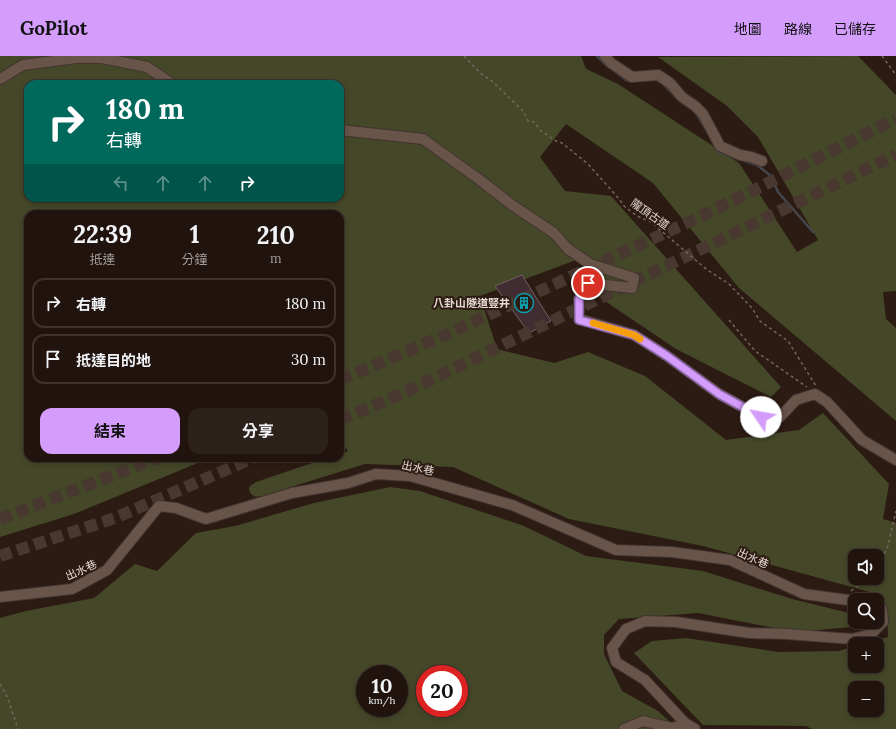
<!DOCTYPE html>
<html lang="zh-TW">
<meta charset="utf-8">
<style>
:root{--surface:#21140e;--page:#2d211c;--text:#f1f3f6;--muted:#a29e9e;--line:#3e332e;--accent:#d49cfb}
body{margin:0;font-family:Lora,"Noto Sans TC",serif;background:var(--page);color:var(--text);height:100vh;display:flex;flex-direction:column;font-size:15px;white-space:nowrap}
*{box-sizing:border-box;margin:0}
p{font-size:13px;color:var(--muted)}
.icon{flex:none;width:22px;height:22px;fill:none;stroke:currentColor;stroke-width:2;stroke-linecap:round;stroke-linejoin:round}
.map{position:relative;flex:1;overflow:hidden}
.drawer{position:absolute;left:24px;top:154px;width:320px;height:252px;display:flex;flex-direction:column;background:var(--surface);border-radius:12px;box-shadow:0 2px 6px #0003,0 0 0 1px var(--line)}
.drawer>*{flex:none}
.hud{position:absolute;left:24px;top:24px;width:320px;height:122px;border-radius:12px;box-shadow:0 2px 6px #0003,0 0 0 1px var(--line);background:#00695c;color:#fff;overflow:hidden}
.fabs{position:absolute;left:848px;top:493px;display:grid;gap:8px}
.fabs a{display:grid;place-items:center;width:36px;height:36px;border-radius:8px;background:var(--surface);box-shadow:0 2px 6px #0003,0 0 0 1px var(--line);font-size:20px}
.speed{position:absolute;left:356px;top:609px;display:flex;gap:8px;font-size:20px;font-weight:700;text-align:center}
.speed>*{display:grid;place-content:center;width:52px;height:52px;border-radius:50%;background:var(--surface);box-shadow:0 2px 6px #0003,0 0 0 1px var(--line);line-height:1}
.speed small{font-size:10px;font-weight:400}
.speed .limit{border:6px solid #d22;background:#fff;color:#111}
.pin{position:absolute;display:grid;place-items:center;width:34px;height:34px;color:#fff;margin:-17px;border:2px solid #fff;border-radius:50%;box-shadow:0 1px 4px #0007}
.me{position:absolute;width:44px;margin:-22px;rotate:303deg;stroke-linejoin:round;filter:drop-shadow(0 0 3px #0008)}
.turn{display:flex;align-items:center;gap:14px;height:84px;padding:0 16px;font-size:18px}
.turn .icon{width:52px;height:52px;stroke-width:2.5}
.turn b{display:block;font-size:28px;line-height:34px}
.lanes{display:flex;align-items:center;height:38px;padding:0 16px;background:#0003;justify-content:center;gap:20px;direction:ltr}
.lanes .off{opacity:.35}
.eta{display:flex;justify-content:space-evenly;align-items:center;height:68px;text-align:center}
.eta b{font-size:24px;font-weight:700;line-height:28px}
.action{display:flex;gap:8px;margin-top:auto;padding:8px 16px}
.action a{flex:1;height:46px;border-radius:12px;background:var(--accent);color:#111;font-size:16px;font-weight:700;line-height:46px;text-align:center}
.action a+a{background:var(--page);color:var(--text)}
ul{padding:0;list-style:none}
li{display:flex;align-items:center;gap:12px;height:50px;margin:0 8px 6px;padding:0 8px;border:2px solid var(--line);border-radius:12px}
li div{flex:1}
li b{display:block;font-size:15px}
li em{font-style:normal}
header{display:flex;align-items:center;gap:24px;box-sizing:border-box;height:56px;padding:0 20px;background:var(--accent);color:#111}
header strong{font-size:19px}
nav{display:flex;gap:22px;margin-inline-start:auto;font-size:14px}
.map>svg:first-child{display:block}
</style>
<header>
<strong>GoPilot</strong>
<nav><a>地圖</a><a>路線</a><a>已儲存</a></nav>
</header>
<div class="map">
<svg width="896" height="673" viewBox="0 0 896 673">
<rect width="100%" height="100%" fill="#2c1b12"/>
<!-- green -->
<path fill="#444728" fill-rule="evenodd" d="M0,0H581L586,13L618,28L739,107L797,196L818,184L758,81L727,50L658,1L858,0L896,39V235L883,236L886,263L896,272V365L739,232L653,127L566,68L540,101L565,135L611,140L781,331L771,341L676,293L596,239L584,201L480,240L497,293L554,307L588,296L645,320L726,384L799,374L823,357L889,428L883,463L896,467V673H812L806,670L703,669L634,597L652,585L686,582L778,596L839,595L855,590V610H877V588H863L888,581L887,555L877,538L703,490L569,463L453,411L365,408L262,440C256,441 251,441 249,433L250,430L256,426L327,402H340V398L348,395L340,385V158H28V402H210L74,458L0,481ZM28,28H340V142H28ZM855,500H877V522H855ZM855,632H877V654H855Z
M390,431L420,435L524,470L586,500L703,515L792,543L845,556L855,562V566H863V570L795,576L698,557L619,563L604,579V598L622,635L658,655L678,673H0V562L26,555L94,542L135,508L157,515L196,477L235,470L314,447ZM365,618H399V652H365ZM425,618H459V652H425Z"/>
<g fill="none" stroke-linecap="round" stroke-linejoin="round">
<!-- stream -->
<path stroke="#45474f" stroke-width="2.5" d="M597,0L607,10
M613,14L626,24L630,25
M662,27L677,42
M696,57L707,75
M716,92L719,96L736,102
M745,105L757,109L771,120L778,136L813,176"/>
</g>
<!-- building -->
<path fill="#412c32" stroke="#765f65" d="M522,219L551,265L529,277L495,230Z"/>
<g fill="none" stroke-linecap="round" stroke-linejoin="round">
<!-- highway-tunnel -->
<path stroke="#48382f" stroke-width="12" stroke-dasharray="12 6" stroke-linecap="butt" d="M340,324L445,279L708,157L896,63
M340,364L401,338L896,99
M0,463L157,402
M0,500L115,462L253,402"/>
<!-- minor casing -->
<g stroke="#42342f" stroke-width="12">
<path id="minor" d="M605,0L611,7L632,21L658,19L670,27L682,41L695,50L703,58L720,90L740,99L751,101L762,105
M0,23L23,9L76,2H102L147,11L172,28
M340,74L423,83L484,127L512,149L554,177L568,193L590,208L634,222L632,232L588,227L579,243V263L634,279L667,300L719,338L761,361H780L796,344L815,338L827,346L862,384L896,404
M0,541L72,533L107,514L159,450L176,452L206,463L292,437L348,427L376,418L410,420L512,449L616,494L672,496L730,504L804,538L855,545
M624,673L643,665L673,672L685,667
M695,673L685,667L645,624L616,606L612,592L626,573L645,565L676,566L749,577L786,578L852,583L871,578L883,566L882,553L877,550"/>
</g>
<!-- path -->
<path stroke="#74655d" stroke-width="1.5" stroke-dasharray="3 3" stroke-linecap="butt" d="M464,0L480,17L492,25L524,56L528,65L534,66L541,75L556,85L562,87L588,108L620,144L624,150L637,160L651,166L706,213L729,228L752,252L760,265L788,285L816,330
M882,0L896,19
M729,264L755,295L807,331
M877,514L888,490L896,455
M851,535L868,522
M0,628L7,640L18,673"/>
<!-- minor -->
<use href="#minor" stroke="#685449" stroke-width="10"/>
</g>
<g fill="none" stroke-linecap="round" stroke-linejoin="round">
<!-- route casing -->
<g stroke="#8a65a3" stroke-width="10">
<path id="route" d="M588,227L579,243V264L634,279L667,300L719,338L761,361"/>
</g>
<!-- route -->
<use href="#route" stroke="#d49cfb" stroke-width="7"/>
<!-- slow -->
<path stroke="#f59e0b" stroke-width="7" d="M593,267L634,279L640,283"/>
</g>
<!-- icons -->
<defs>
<g id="building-ring" transform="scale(1)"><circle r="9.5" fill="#2c1b12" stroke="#0f9aa8" stroke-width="1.5"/><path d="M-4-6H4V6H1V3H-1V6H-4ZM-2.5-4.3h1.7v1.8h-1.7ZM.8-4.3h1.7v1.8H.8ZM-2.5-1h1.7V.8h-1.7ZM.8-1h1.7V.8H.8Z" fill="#0f9aa8"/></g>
</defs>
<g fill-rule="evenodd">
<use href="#building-ring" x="524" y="247"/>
</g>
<g text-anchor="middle" stroke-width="4" stroke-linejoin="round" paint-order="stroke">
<!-- street labels -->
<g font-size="11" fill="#e6d9d3" stroke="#2c1b12">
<text transform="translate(650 158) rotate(35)" y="4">隴頂古道</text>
<text transform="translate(418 412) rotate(12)" y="4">出水巷</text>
<text transform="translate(753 502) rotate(24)" y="4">出水巷</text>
<text transform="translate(81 514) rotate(-25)" y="4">出水巷</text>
</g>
<!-- poi labels -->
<g font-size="11" font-weight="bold" fill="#e6d9d3" stroke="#2c1b12" text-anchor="end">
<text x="510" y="251">八卦山隧道豎井</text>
</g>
</g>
</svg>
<div class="fabs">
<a><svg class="icon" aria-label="sound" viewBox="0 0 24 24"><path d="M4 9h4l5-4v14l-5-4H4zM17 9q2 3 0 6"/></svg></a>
<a><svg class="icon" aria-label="search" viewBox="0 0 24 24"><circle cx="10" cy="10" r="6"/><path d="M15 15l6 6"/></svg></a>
<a>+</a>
<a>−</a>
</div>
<div class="speed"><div>10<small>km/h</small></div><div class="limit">20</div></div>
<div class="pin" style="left:588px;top:227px;background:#d93025"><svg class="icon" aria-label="arrive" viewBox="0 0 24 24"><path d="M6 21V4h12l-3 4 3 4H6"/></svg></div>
<svg class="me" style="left:761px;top:361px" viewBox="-20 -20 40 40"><circle r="19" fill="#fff"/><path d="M0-13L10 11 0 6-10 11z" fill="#d49cfb"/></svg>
<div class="hud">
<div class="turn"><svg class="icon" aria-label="right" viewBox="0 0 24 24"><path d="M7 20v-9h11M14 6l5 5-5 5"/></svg><div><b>180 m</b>右轉</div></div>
<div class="lanes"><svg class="icon off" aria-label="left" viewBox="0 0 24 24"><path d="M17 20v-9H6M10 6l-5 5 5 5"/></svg><svg class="icon off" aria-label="ahead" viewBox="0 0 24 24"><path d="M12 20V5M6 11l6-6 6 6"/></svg><svg class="icon off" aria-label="ahead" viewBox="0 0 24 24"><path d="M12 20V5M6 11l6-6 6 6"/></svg><svg class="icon" aria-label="right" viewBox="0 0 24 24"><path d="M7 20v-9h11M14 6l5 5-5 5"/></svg></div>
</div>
<section class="drawer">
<div class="eta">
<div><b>22:39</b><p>抵達</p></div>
<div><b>1</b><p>分鐘</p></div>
<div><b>210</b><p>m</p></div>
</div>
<ul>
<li><svg class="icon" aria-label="right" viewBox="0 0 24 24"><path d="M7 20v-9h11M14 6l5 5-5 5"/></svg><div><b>右轉</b></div><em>180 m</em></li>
<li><svg class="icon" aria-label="arrive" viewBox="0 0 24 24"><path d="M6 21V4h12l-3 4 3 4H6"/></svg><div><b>抵達目的地</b></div><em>30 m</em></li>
</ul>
<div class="action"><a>結束</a><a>分享</a></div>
</section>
</div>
